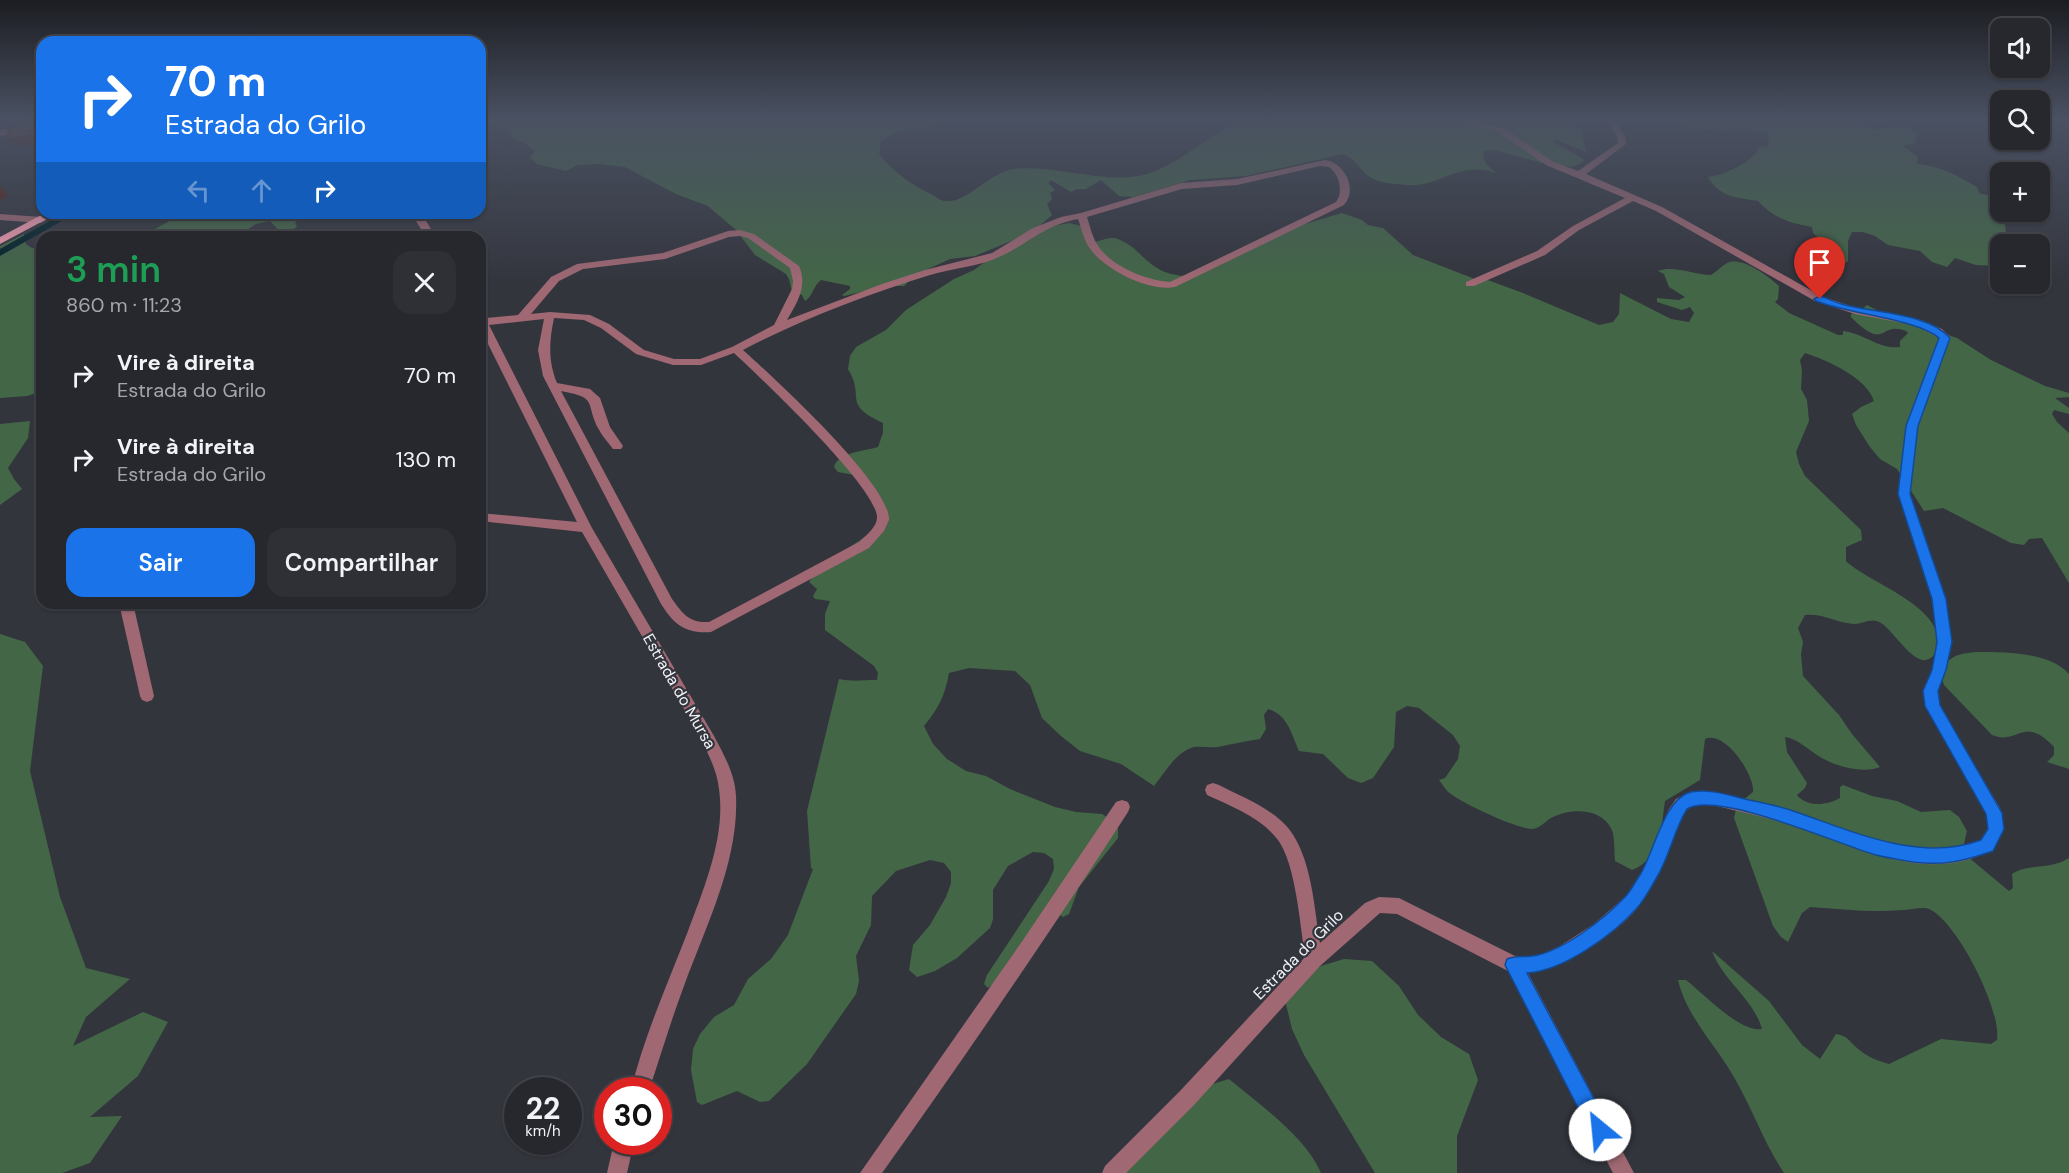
<!DOCTYPE html>
<html lang="pt">
<meta charset="utf-8">
<style>
:root{--surface:#26282e;--page:#2e3036;--text:#f1f3f6;--muted:#a4a6aa;--line:#42444a;--accent:#1a73e8}
body{margin:0;font-family:"DM Sans",sans-serif;background:var(--page);color:var(--text);height:100vh;display:flex;flex-direction:column;font-size:22px;white-space:nowrap}
*{box-sizing:border-box;margin:0}
p{font-size:20px;color:var(--muted)}
.icon{flex:none;width:33px;height:33px;fill:none;stroke:currentColor;stroke-width:2;stroke-linecap:round;stroke-linejoin:round}
.map{position:relative;flex:1;overflow:hidden}
.drawer{position:absolute;left:36px;top:231px;width:450px;height:378px;display:flex;flex-direction:column;background:var(--surface);border-radius:18px;box-shadow:0 2px 4px #0004,0 0 0 2px var(--line)}
.drawer>*{flex:none}
.banner{position:absolute;left:36px;top:36px;width:450px;height:183px;border-radius:18px;box-shadow:0 2px 4px #0004,0 0 0 2px var(--line);background:#1a73e8;color:#fff;overflow:hidden}
.buttons{position:absolute;left:1990px;top:18px;display:grid;gap:12px}
.buttons a{display:grid;place-items:center;width:60px;height:60px;border-radius:12px;background:var(--surface);box-shadow:0 2px 4px #0004,0 0 0 2px var(--line);font-size:30px}
.speed{position:absolute;left:504px;top:1077px;display:flex;gap:12px;font-size:30px;font-weight:700;text-align:center}
.speed>*{display:grid;place-content:center;width:78px;height:78px;border-radius:50%;background:var(--surface);box-shadow:0 2px 4px #0004,0 0 0 2px var(--line);line-height:1}
.speed small{font-size:15px;font-weight:400}
.speed .limit{border:9px solid #d22;background:#fff;color:#111}
.pin{position:absolute;display:grid;place-items:center;width:51px;height:51px;color:#fff;margin:-62px -26px;border-radius:50% 50% 50% 0;rotate:-45deg;box-shadow:0 0 6px #0007}
.pin .icon{rotate:45deg}
.me{position:absolute;width:66px;margin:-33px;rotate:332deg;stroke-linejoin:round;filter:drop-shadow(0 0 4px #0008)}
.turn{display:flex;align-items:center;gap:21px;height:126px;padding:0 30px;font-size:27px}
.turn .icon{width:78px;height:78px;stroke-width:2.5}
.turn b{display:block;font-size:42px;line-height:51px}
.lanes{display:flex;align-items:center;height:57px;padding:0 30px;background:#0003;justify-content:center;gap:30px;direction:ltr}
.lanes .off{opacity:.35}
.round{display:grid;place-items:center;flex:none;width:63px;height:63px;border-radius:18px;background:var(--page)}
.headline{display:flex;align-items:center;justify-content:space-between;height:102px;padding:0 30px}
h1{font-size:36px;font-weight:600;line-height:45px;color:#1e9e55}
.cta{display:flex;gap:12px;margin-top:auto;padding:12px 30px}
.cta a{flex:1;height:69px;border-radius:18px;background:var(--accent);color:#fff;font-size:24px;font-weight:600;line-height:69px;text-align:center}
.cta a+a{background:var(--page);color:var(--text)}
ul{padding:0;list-style:none}
li{display:flex;align-items:center;gap:18px;height:84px;padding:0 30px}
li div{flex:1}
li b{display:block;font-size:22px}
li em{font-style:normal}
.map>svg:first-child{display:block}
</style>
<div class="map">
<svg width="2069" height="1173" viewBox="0 0 2069 1173">
<rect width="100%" height="100%" fill="#33353d"/>
<!-- green -->
<path fill="#436647" d="M480,120H957L897,132L881,141L879,154C894,172 912,186 933,195C936,197 941,201 945,201C967,204 989,172 1014,169C1058,164 1109,187 1150,173C1187,161 1212,128 1250,120H1514L1521,122L1526,120H1564L1581,130L1586,152L1557,140L1553,142L1582,158L1584,161C1573,171 1559,165 1546,161L1542,163L1495,150L1484,151C1482,163 1488,166 1496,173C1458,160 1439,188 1407,185C1394,184 1378,183 1367,175C1358,168 1355,158 1343,154L1245,176L1190,180L1133,197L1119,196L1101,180L1086,189H1077L1071,192L1051,180L1048,183L1055,190L1050,193L1052,199L1047,204L1052,215L1036,229L1069,223L1081,226L1094,242C1102,241 1109,236 1118,239C1144,249 1147,274 1185,276L1298,226L1342,213L1362,220L1368,225L1383,228L1413,255L1475,279H1485L1523,293L1599,325L1613,322L1619,314L1620,293L1671,319L1689,322L1694,313L1690,307L1682,310L1657,302V298L1679,300L1685,297L1669,287L1664,274L1658,271C1674,265 1694,275 1711,275C1716,272 1722,266 1727,263C1742,256 1768,276 1779,286L1778,299L1775,302L1789,313L1838,335H1843V331C1863,333 1880,350 1900,347V341L1908,333L1906,331C1879,320 1887,353 1851,317V314L1859,312L1867,305L1880,312L1957,338L1991,360L2045,386L2069,393V397L2055,398L2069,408V414L2054,410L2052,414L2057,422L2069,433V583L2042,538L2029,539L2024,545L2011,543L1943,508L1924,511L1897,469L1880,459L1870,447L1856,425L1852,414L1861,407L1874,401C1867,378 1827,360 1805,353L1800,360L1802,370L1801,389L1807,400L1809,421L1796,452L1799,464L1805,476L1861,530L1862,540L1846,547V561C1868,583 1949,608 1936,648C1935,652 1934,657 1929,659C1914,667 1894,631 1881,623C1871,617 1864,624 1854,624C1837,623 1823,613 1805,615L1798,628L1803,642L1801,654L1803,676L1839,715L1852,734L1880,767C1862,774 1833,766 1817,755C1806,748 1798,739 1785,737L1787,752L1807,783L1805,788L1797,795C1806,807 1827,806 1840,798V787L1843,785L1872,796L1897,801L1921,812L1950,810L1959,817L1967,831L1962,852L2009,891L2013,888L2012,874C2029,863 2051,870 2069,858V1173H1784C1764,1143 1753,1110 1735,1079C1717,1046 1687,1018 1678,980H1686C1704,994 1740,1033 1762,1029C1753,998 1723,981 1712,951L1769,1001L1802,1045L1820,1059L1836,1034C1848,1036 1849,1041 1857,1048C1866,1056 1877,1061 1889,1064L1941,1039L1991,1044L1997,1040C2002,1011 1957,921 1929,909C1923,906 1910,910 1902,910C1872,913 1841,909 1810,907L1802,913L1788,942L1781,937L1773,926L1734,818L1737,805L1753,792C1755,775 1725,730 1705,739L1700,780L1665,801C1661,828 1661,859 1632,870L1615,861C1614,852 1615,838 1612,830C1601,807 1570,808 1551,818C1544,822 1540,829 1531,829C1513,827 1466,805 1451,794C1446,791 1443,785 1439,780L1445,778L1458,759L1460,746L1453,735L1419,708L1407,706L1396,712L1394,747L1373,778L1361,783L1348,778L1323,754L1299,751C1291,733 1288,715 1268,709L1264,715L1266,729L1260,739C1245,741 1232,744 1218,747C1210,748 1202,746 1194,747C1177,751 1165,772 1154,786L1121,764L1080,751L1061,736L1042,718L1030,685L1015,671L969,668L949,673C945,696 938,709 924,726L933,744L947,759L966,771L986,776L1010,789L1055,807L1076,812L1102,814L1118,824V838L1079,887L1069,914L1063,917L1052,910L1007,973L988,988L984,984L987,975L1049,881L1054,869L1053,859L1044,853L1033,852L1008,866L993,890V919L990,928L957,958L935,971L917,977L909,970L913,945L930,925L946,897L951,883V872L944,863L930,860L896,871L872,896L871,925L856,956L859,981L856,994L807,1064L769,1101L760,1102L737,1091L702,1105L697,1102L691,1070L693,1049L700,1034L714,1017L734,1005L748,979L771,959L788,935L813,869L811,868L807,811L839,679C852,682 864,680 877,680L878,673L874,666L825,630V614L830,601L815,599L813,596L817,589L809,582L823,564L876,530L885,514L854,475L838,472L834,467C838,452 865,451 878,447L883,433V423C841,403 866,399 848,369L850,356L856,347L886,330L906,310L954,279L974,270L1016,239L975,256L950,259L915,275L904,286H886L844,296L842,295L850,289V286L821,280C813,286 813,296 805,301L802,295L792,292L789,279L786,274L755,255L736,230L708,206L676,194L625,167L599,164L577,165L566,171L537,164L530,158L535,151L523,142L513,138L507,131Z
M1673,120H1775L1772,123L1779,127L1797,120H1827L1826,124H1858L1871,129L1904,127L1918,132L1915,143L1903,146L1918,157L1917,164C1940,166 1957,175 1977,187L1979,193L2001,199V212H2008L2004,214L2006,235L2012,244H2001V266L1976,265L1955,258L1947,267L1932,262L1920,251L1888,245L1875,236L1863,232H1852L1848,241V261L1837,269L1819,261L1817,254L1832,251L1813,233L1812,227C1790,223 1773,218 1758,201C1735,197 1721,198 1708,177C1725,175 1751,163 1760,147L1769,146L1768,133C1738,126 1699,138 1673,120Z
M173,213H307L295,223L297,227L283,235L270,221L256,224L245,231L246,237H140L177,217Z
M24,234L26,244L32,248L42,249V391L27,396L0,398V246Z
M30,421L28,438L8,468L14,479L22,489L0,505V424Z
M0,634L25,642L43,666L30,771L60,897L86,968L130,979L86,1017L73,1046L143,1012L168,1022L138,1076L90,1117L122,1116L90,1163L62,1173H0Z
M1977,652C2004,652 2050,652 2069,674V769L2047,762L2054,755V747C2024,714 2018,746 1992,735L1944,685L1940,673C1950,655 1957,654 1977,652Z
M1344,959L1372,961L1399,986L1418,1015L1441,1037L1469,1054L1478,1080L1457,1136V1173H1375L1304,1055L1292,1029L1285,1000L1298,978L1321,966Z
M1229,1079C1259,1104 1306,1137 1321,1173H1111L1206,1086Z"/>
<g fill="none" stroke-linecap="round" stroke-linejoin="round">
<!-- canal -->
<path fill="#012229" fill-rule="evenodd" d="M64,213H76L0,256V249Z"/>
<!-- minor -->
<path fill="#9f6873" fill-rule="evenodd" d="M1462,120L1504,128L1552,161L1578,171L1618,143L1617,136L1606,120H1614L1625,136L1626,144L1586,174L1662,207L1823,297L1857,308L1921,320L1942,329L1950,337L1918,426L1910,494L1946,599L1951,642L1946,670L1937,691L1939,705L2000,808L2004,829L1993,850C1983,854 1973,859 1963,861C1904,875 1844,841 1790,825C1775,820 1758,816 1742,812C1728,809 1706,801 1692,806C1678,811 1666,860 1658,875C1653,885 1646,896 1639,906C1621,931 1559,972 1528,973L1634,1173H1613L1508,971L1397,914L1380,913L1320,966L1194,1105L1126,1173H1102L1105,1166L1180,1091L1305,957C1300,925 1296,865 1278,840C1262,818 1231,806 1207,795L1205,790L1207,785L1213,783L1219,785C1242,797 1272,808 1289,829C1312,859 1314,907 1320,943L1365,903L1379,897L1399,898L1515,956H1538L1560,946L1594,924L1626,896L1646,866L1669,809L1676,799L1690,792L1705,791L1789,810L1876,840L1913,848L1963,847L1981,840L1988,828L1986,814L1925,706L1923,691L1932,670L1937,642L1932,599L1898,494L1906,426L1939,338L1914,325L1855,314L1815,301L1656,211L1633,201L1579,230L1545,255L1474,286H1466V282L1537,251L1573,226L1625,198L1546,165L1498,132L1462,123Z
M42,125V131L0,136V130Z
M1325,160C1345,163 1358,189 1344,205L1175,287C1149,292 1106,270 1091,250C1084,241 1082,230 1078,219C1045,225 1029,243 1001,256C979,267 952,268 930,275C866,295 802,319 743,350C772,376 891,485 889,520L884,531L869,548L711,632C685,634 673,624 660,602L543,376L538,350L544,319L489,325L592,528L714,736C724,755 735,774 736,796C739,861 706,926 684,986C671,1020 661,1055 649,1090H631C644,1036 668,983 688,931C704,888 726,836 719,789C717,770 708,754 700,737L582,532L480,521V513L577,522L480,328V314L486,318L518,315L551,277L577,264L663,253L728,231L740,230L754,234L799,266C808,286 797,303 787,320L882,284L925,270L992,253L1033,228L1061,217L1081,213L1181,183L1237,179ZM1320,166L1329,167C1339,174 1344,191 1336,202L1170,282C1145,280 1110,266 1097,244C1092,236 1090,226 1087,217L1182,189L1237,185ZM740,236L748,238L790,268L793,281L792,289L774,325L732,347L700,359H674L644,350L609,324L590,315L550,312L531,314L559,281L583,269L665,259L729,237ZM554,318L584,320L601,328L636,354L673,365H701L734,353C762,379 873,484 877,516C878,527 866,535 859,542L709,622C689,623 683,614 672,599L561,391C598,398 585,401 598,428C602,436 608,442 613,449H621L623,446L610,427L600,398L590,389L557,383C548,361 549,342 554,318Z
M411,213H421L436,237H426Z
M0,214L41,217L46,220L41,223L0,220Z
M119,603H133L154,696L152,700L147,702L142,700L140,696Z
M1122,800L1128,802L1130,807L1128,812C1049,934 967,1054 882,1173H860L1023,940L1116,802Z
M614,1142H634L627,1173H607Z"/>
<!-- major -->
<path fill="#fa9fb3" fill-rule="evenodd" d="M45,213H58L0,244V237Z"/>
</g>
<!-- shaded-wall -->
<path fill="#532218" d="M0,120H40L42,123L12,126L10,124L0,126Z
M42,132V141L15,147L9,139Z
M2,186L8,195L0,201V188Z"/>
<!-- building -->
<path fill="#773123" stroke="#532218" stroke-width="1.5" d="M38,120H42V132L9,139L8,129L37,125Z"/>
<!-- sky -->
<linearGradient id="sky" x2="0" y2="1"><stop stop-color="#1c1d22"/><stop offset="0.42" stop-color="#4a5162"/><stop offset="1" stop-color="#4a5162" stop-opacity="0"/></linearGradient>
<rect width="2069" height="284" fill="url(#sky)"/>
<!-- route -->
<path fill="#1a73e8" stroke="#114b97" stroke-width="1.5" d="M1820,296C1827,298 1834,302 1842,304C1873,313 1929,313 1950,338L1918,426L1910,494L1946,599L1952,642L1946,670L1938,691L1940,705L2002,813L2004,829L1993,851C1964,861 1944,866 1913,862C1901,860 1888,858 1876,855C1840,845 1718,790 1687,809C1674,830 1670,855 1657,877C1651,887 1645,899 1637,908C1613,935 1563,971 1527,973L1607,1123L1610,1130L1607,1137L1600,1139L1593,1137L1505,965L1507,959C1517,955 1528,958 1538,955C1567,948 1605,918 1625,897C1631,891 1635,882 1640,875C1654,853 1664,798 1691,792C1709,788 1731,796 1749,800C1763,803 1779,806 1793,811C1853,831 1918,863 1981,840L1988,829L1986,814L1925,706L1923,691L1932,670L1937,642L1932,599L1898,494L1906,426L1939,338C1917,319 1848,314 1816,301L1814,299Z"/>
<g text-anchor="middle" stroke-width="4.5" stroke-linejoin="round" paint-order="stroke">
<!-- street labels -->
<g font-size="16" fill="#f0f2f7" stroke="#33353d">
<text transform="translate(680 691) rotate(60)" y="6">Estrada do Mursa</text>
<text transform="translate(1298 954) rotate(-45)" y="6">Estrada do Grilo</text>
</g>
</g>
</svg>
<div class="buttons">
<a><svg class="icon" aria-label="sound" viewBox="0 0 24 24"><path d="M4 9h4l5-4v14l-5-4H4zM17 9q2 3 0 6"/></svg></a>
<a><svg class="icon" aria-label="search" viewBox="0 0 24 24"><circle cx="10" cy="10" r="6"/><path d="M15 15l6 6"/></svg></a>
<a>+</a>
<a>−</a>
</div>
<div class="speed"><div>22<small>km/h</small></div><div class="limit">30</div></div>
<div class="pin" style="left:1820px;top:299px;background:#d93025"><svg class="icon" aria-label="arrive" viewBox="0 0 24 24"><path d="M6 21V4h12l-3 4 3 4H6"/></svg></div>
<svg class="me" style="left:1600px;top:1130px" viewBox="-20 -20 40 40"><circle r="19" fill="#fff"/><path d="M0-13L10 11 0 6-10 11z" fill="#1a73e8"/></svg>
<div class="banner">
<div class="turn"><svg class="icon" aria-label="right" viewBox="0 0 24 24"><path d="M7 20v-9h11M14 6l5 5-5 5"/></svg><div><b>70 m</b>Estrada do Grilo</div></div>
<div class="lanes"><svg class="icon off" aria-label="left" viewBox="0 0 24 24"><path d="M17 20v-9H6M10 6l-5 5 5 5"/></svg><svg class="icon off" aria-label="ahead" viewBox="0 0 24 24"><path d="M12 20V5M6 11l6-6 6 6"/></svg><svg class="icon" aria-label="right" viewBox="0 0 24 24"><path d="M7 20v-9h11M14 6l5 5-5 5"/></svg></div>
</div>
<section class="drawer">
<div class="headline"><div><h1>3 min</h1><p>860 m · 11:23</p></div><a class="round"><svg class="icon" aria-label="close" viewBox="0 0 24 24"><path d="M6 6l12 12M18 6L6 18"/></svg></a></div>
<ul>
<li><svg class="icon" aria-label="right" viewBox="0 0 24 24"><path d="M7 20v-9h11M14 6l5 5-5 5"/></svg><div><b>Vire à direita</b><p>Estrada do Grilo</p></div><em>70 m</em></li>
<li><svg class="icon" aria-label="right" viewBox="0 0 24 24"><path d="M7 20v-9h11M14 6l5 5-5 5"/></svg><div><b>Vire à direita</b><p>Estrada do Grilo</p></div><em>130 m</em></li>
</ul>
<div class="cta"><a>Sair</a><a>Compartilhar</a></div>
</section>
</div>
